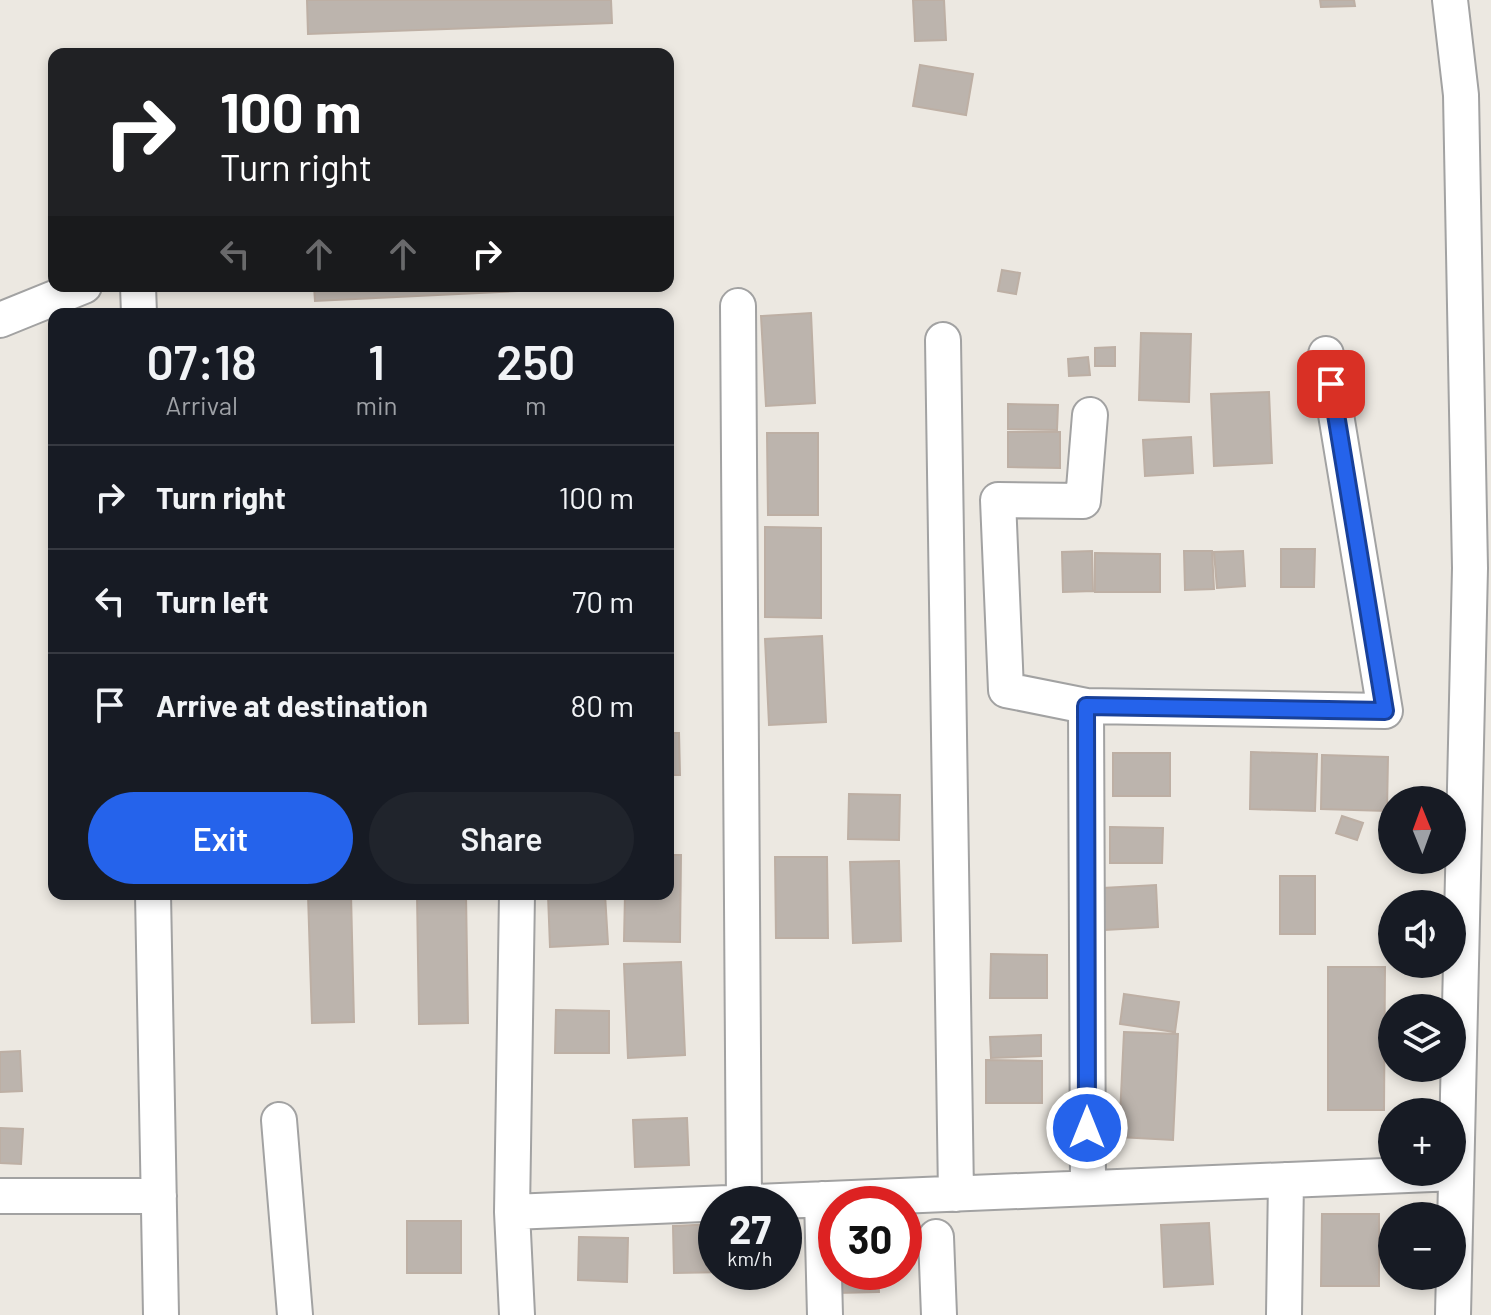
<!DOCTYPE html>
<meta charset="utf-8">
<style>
:root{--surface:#171b24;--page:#20242c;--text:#f1f3f6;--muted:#9ea1a6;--line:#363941;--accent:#2563eb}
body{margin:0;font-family:Barlow,sans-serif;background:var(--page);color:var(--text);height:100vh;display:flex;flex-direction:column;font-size:30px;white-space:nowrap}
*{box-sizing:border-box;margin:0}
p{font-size:26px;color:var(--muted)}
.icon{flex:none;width:44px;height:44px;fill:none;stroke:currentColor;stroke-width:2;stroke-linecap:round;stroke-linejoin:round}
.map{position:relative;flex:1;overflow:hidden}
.details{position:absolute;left:48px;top:308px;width:626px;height:592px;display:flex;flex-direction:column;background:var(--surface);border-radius:16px;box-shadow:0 4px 12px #0003}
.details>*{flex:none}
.top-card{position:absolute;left:48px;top:48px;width:626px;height:244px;border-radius:16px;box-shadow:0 4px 12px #0003;background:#202124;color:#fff;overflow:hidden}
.needle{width:52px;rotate:359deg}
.fabs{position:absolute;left:1378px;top:786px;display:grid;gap:16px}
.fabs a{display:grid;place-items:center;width:88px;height:88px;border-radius:50%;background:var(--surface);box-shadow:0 4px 12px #0003;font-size:40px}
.speed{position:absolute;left:698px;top:1186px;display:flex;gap:16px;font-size:40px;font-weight:700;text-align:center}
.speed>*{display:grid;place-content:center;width:104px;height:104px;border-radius:50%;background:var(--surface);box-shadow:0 4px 12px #0003;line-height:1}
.speed small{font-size:20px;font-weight:400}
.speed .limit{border:12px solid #d22;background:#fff;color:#111}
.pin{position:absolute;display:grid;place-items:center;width:68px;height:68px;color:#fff;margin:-34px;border-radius:16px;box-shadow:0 4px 12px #0006}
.me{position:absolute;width:88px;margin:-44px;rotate:0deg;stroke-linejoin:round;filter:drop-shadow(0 0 6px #0008)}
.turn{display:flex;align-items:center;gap:28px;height:168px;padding:0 40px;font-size:36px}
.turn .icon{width:104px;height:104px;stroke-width:2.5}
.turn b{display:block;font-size:56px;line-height:68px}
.lanes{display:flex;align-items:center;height:76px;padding:0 40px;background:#0003;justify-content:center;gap:40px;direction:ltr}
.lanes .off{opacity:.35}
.eta{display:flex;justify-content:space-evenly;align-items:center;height:136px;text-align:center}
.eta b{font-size:48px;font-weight:600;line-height:56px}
.action{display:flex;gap:16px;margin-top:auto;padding:16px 40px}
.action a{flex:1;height:92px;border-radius:48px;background:var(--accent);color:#fff;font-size:32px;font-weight:600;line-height:92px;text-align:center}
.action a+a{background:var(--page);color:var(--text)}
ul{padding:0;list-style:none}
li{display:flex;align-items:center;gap:24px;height:104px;padding:0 40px;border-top:2px solid var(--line)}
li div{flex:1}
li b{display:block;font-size:30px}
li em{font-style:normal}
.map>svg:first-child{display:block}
</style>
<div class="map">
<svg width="1491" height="1315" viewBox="0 0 1491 1315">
<rect width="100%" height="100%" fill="#ece8e1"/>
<!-- building -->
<path fill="#bcb4ad" stroke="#bdafa4" stroke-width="2" d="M307,0H611L612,23L308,34Z
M913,0H944L946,40L915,41Z
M1320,0H1354L1355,6L1321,7Z
M920,65L973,74L966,115L913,106Z
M1002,270L1020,273L1016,294L998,291Z
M314,286H619L315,301Z
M811,313L815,403L766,406L761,316Z
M1141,333L1191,334L1189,402L1139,400Z
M1115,347V366H1095V348Z
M1088,357L1090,375L1069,376L1068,359Z
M1269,392L1272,463L1214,466L1211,394Z
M1008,404L1058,405L1057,430L1008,429Z
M1008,432H1060V468L1008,467Z
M767,433H818V515H768Z
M1191,437L1193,473L1145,476L1143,440Z
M765,527L821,528V618L765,617Z
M1281,549H1315L1314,587H1281Z
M1092,551L1093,591L1063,592L1062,552Z
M1184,551H1212L1214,589L1185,590Z
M1243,551L1245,586L1217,588L1214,552Z
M1095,553L1160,554V592H1095Z
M822,636L826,722L769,725L765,639Z
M668,733H679L680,775H668Z
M1251,752L1317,754L1315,811L1250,809Z
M1113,753H1170V796H1113Z
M1322,755L1388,757L1387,811L1321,809Z
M849,794L900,795L899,840L848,839Z
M1342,816L1363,823L1357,840L1336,833Z
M1110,827L1163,828L1162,863H1110Z
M668,855H681L680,942L624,941L625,894H668Z
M775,857H827L828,938H776Z
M899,861L901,941L853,943L850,862Z
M1280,876H1315V934H1280Z
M1156,885L1158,927L1105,930L1103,888Z
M308,894H351L354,1022L312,1023Z
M417,894H466L468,1023L419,1024Z
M605,894L608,944L550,947L548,895Z
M991,954L1047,955V998H990Z
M681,962L685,1055L628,1058L624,964Z
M1328,967H1385L1384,1110H1328Z
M1124,994L1179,1002L1175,1032L1120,1024Z
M556,1010L609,1011V1053H555Z
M1124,1032L1178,1034L1173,1140L1119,1137Z
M1041,1035V1056L991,1058L990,1037Z
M20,1051L22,1091L0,1092V1052Z
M986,1060L1042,1061V1103H986Z
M687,1118L689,1165L635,1167L633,1120Z
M0,1128L23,1129L21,1164L0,1163Z
M1322,1214H1379V1286H1321Z
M407,1221H461V1273H407Z
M1209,1223L1213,1284L1164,1287L1161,1225Z
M716,1224V1272H729L674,1273L673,1226Z
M579,1237L628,1238L627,1282L578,1280Z
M836,1272H878L879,1292L837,1293Z"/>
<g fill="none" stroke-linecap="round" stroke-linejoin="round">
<!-- minor casing -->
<g stroke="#a2a2a2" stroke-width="38">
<path id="minor" d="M1450,0L1461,95L1470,568L1453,1315
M138,286L139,314
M738,306L744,1202
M0,320L84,286
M943,340L956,1194
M1090,415L1083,501L998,500L1006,690L1086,706L1385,711L1326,354
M1086,706L1088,1188
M153,894L161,1315
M517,894L512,1212L517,1315
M279,1120L295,1315
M0,1196H159
M822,1199L825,1315
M512,1212L1456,1173
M936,1237L939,1315
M1284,1315L1286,1180"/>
</g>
<!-- minor -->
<use href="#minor" stroke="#fff" stroke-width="34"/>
</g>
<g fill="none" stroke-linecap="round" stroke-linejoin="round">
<!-- route casing -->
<g stroke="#184099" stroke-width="20">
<path id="route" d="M1087,1128L1086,706L1385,711L1331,384"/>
</g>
<!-- route -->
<use href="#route" stroke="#2563eb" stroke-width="14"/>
</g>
</svg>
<div class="fabs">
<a><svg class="needle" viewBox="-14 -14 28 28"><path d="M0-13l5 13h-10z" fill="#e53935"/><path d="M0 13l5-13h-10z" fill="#9ea1a6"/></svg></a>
<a><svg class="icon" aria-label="sound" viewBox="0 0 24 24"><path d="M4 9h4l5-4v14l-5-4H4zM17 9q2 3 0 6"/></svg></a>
<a><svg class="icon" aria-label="layers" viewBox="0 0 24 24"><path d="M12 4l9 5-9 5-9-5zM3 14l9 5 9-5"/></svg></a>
<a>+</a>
<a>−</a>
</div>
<div class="speed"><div>27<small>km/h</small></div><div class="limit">30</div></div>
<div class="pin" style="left:1331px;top:384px;background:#d93025"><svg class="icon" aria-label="arrive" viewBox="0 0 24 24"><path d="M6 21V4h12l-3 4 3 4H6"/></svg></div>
<svg class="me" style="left:1087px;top:1128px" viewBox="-20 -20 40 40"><circle r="17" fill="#2563eb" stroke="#fff" stroke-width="3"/><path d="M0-11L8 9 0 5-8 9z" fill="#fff"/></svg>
<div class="top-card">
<div class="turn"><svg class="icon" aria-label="right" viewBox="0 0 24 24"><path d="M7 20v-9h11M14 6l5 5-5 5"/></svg><div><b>100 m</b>Turn right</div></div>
<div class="lanes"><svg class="icon off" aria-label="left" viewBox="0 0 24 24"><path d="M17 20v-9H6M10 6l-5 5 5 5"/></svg><svg class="icon off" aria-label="ahead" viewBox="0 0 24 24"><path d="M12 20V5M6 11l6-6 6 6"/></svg><svg class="icon off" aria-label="ahead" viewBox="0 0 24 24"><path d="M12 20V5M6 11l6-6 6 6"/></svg><svg class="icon" aria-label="right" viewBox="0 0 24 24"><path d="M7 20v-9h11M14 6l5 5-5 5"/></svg></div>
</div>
<section class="details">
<div class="eta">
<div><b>07:18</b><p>Arrival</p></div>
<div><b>1</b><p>min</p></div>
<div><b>250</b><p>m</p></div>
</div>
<ul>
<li><svg class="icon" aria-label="right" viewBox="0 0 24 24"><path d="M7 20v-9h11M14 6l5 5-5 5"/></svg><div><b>Turn right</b></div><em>100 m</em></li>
<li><svg class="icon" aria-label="left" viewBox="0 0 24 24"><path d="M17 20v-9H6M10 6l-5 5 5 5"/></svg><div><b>Turn left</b></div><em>70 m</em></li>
<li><svg class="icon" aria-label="arrive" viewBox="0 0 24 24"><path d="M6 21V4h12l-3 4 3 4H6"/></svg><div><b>Arrive at destination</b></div><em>80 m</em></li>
</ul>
<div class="action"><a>Exit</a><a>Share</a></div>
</section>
</div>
